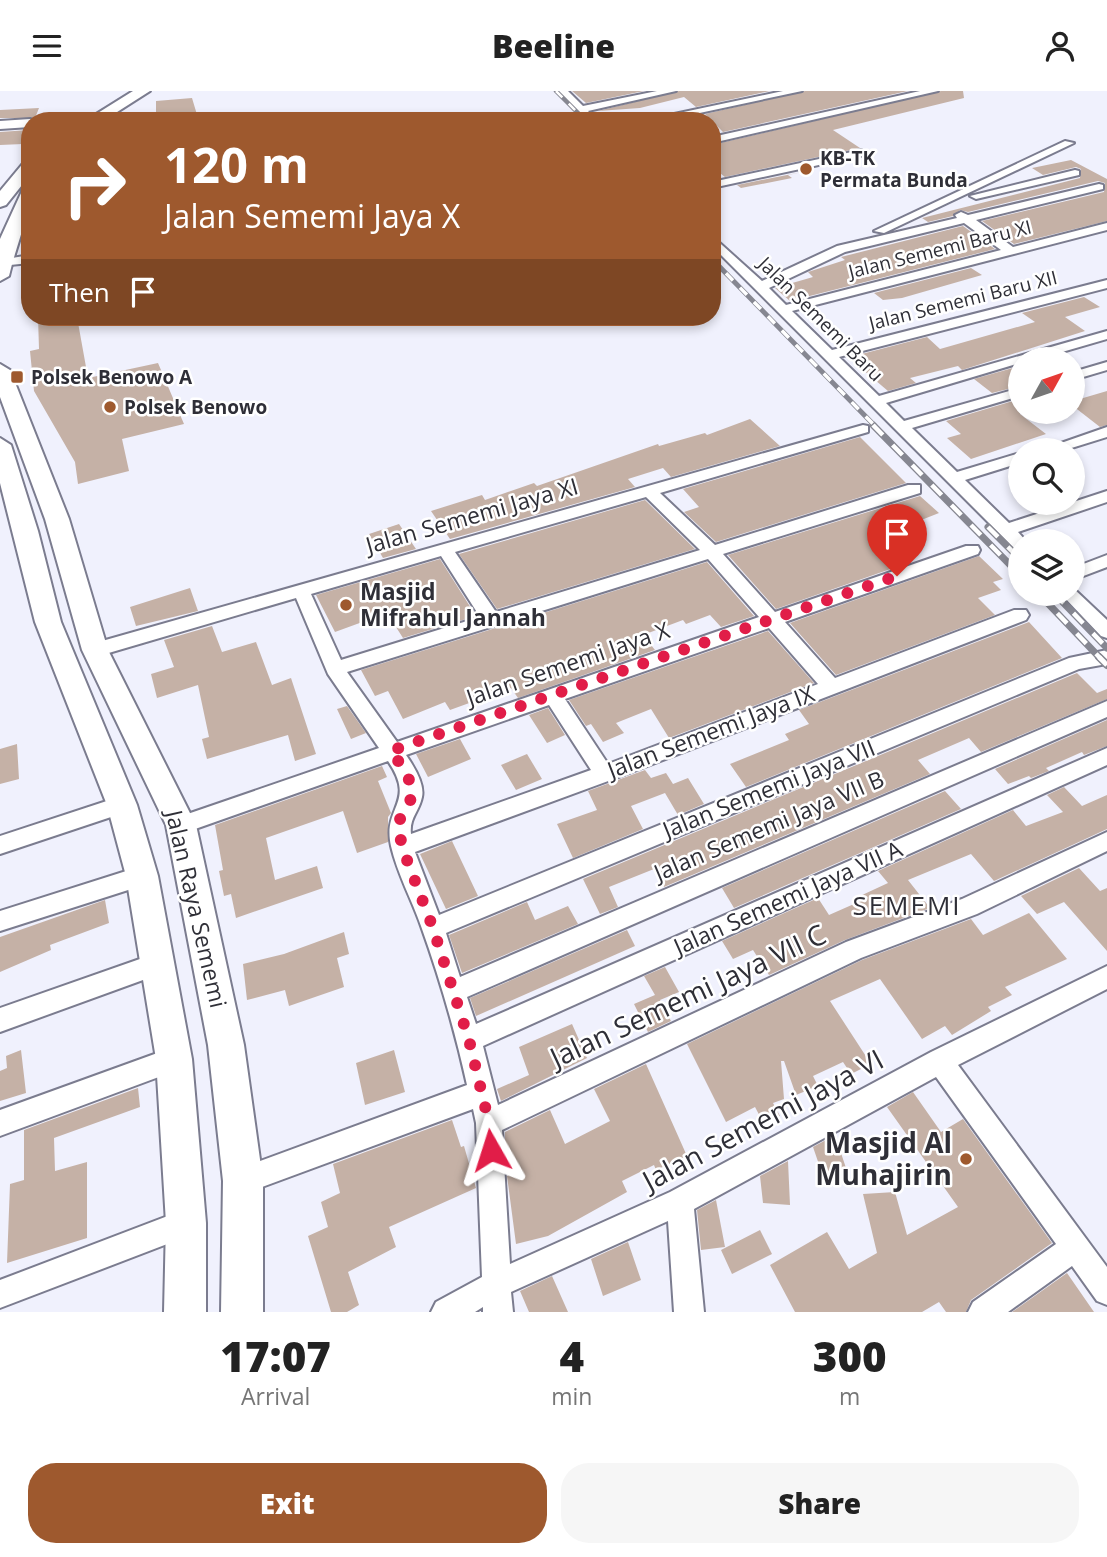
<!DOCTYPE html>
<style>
:root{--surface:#fff;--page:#f6f6f6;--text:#222;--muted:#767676;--accent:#9e592e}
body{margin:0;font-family:"Open Sans",sans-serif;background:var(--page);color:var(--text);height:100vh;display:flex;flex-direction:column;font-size:26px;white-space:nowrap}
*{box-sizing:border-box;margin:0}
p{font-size:23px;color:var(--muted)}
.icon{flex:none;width:38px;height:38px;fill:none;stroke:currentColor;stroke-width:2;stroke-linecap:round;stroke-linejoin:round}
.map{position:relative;height:1221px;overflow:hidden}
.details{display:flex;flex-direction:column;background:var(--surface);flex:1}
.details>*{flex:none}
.hud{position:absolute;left:21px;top:21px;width:700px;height:214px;border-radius:28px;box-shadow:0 4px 10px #0003;background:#9e592e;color:#fff;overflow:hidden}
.needle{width:46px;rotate:50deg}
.controls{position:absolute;left:1008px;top:256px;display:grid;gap:14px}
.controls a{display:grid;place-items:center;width:77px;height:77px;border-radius:50%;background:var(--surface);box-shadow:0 4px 10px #0003;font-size:35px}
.pin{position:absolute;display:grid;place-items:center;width:60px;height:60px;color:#fff;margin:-72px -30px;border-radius:50% 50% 50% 0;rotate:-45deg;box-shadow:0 0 7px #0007}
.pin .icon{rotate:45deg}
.me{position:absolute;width:77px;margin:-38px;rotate:354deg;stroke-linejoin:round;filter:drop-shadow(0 0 5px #0008)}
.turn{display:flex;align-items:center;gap:24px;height:147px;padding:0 28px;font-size:32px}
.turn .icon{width:91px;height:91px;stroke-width:2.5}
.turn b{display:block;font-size:49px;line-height:60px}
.then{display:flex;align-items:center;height:66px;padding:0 28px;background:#0003;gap:14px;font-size:26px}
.eta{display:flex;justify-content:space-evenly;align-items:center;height:119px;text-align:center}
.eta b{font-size:42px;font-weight:800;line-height:49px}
.action{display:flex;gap:14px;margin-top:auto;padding:14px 28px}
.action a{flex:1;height:80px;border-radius:28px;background:var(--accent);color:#fff;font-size:28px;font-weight:800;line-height:80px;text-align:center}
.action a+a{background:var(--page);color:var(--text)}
header{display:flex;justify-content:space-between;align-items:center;height:91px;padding:0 28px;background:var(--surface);font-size:32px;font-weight:800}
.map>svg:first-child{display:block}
</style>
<header><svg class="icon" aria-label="menu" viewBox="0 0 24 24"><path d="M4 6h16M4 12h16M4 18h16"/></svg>Beeline<svg class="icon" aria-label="person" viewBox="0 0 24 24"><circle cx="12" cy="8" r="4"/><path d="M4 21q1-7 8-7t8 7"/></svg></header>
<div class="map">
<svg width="1107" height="1221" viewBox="0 0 1107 1221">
<rect width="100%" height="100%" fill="#f0f1fd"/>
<!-- building -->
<path fill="#c5b1a6" d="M572,0H644L586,12Z
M679,0H770L696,16L684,6L640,17L598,20Z
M805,0H908L723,41L705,23Z
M941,0H963L964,7L833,39L860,57L725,86L712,76V54Z
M192,7L198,27L156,30V10Z
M39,17L35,27H0V19Z
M29,39L23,53L0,54V41Z
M1071,69L1107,88V130L1014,153L982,130L1104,101L1105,92L1098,90L968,121L960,119L953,125L928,131L922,127L1080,87L1081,78L1076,76L1043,84L1032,77Z
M812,79L788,84L792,87L741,97L737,94Z
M963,135L995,158L790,210L775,197L813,186L808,181L845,169L841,166Z
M971,177L982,184L902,207L883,209L874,202Z
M1084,206L1100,216L1065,226L1085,240L962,279L958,275L910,287L916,292L888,300L862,278L867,277L854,265L927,246L940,258L1035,231L1022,222Z
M38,226H77L88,287L158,272L184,333L122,348L129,380L78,393L75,371L34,300L30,260L39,258Z
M1020,275V295L992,302L974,288Z
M1107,300V334L1100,336L1073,315V310Z
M1020,308V323L1046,343L971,368L947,347L961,343L946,330Z
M750,328L780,355L671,386L663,377L628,388L635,396L450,448L431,420L482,404L485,409L534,392L537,395L658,353L659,355L705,342L707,344Z
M860,346L906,392L716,451L684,421L699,416L683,398Z
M920,405L939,422L896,439L905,448L881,455L902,474L776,518L728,464Z
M645,409L695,458L497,518L459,463Z
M399,433L416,458L383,467L369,443Z
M979,465L1003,488L993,491L1001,499L978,507L995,524L836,584L790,532Z
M440,468L476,525L403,547L387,522L335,541L316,504Z
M707,471L754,525L721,536L710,524L686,533L683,529L643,544L655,559L518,607L511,597L450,619L445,611L403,628L388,600L375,605L361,579Z
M190,497L198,520L136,535L130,516Z
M1029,531L1062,567L746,696L730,673L789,649L785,643L809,633L799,619Z
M212,535L222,561L256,551L272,594L291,587L316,663L295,670L288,644L207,668L202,648L209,646L198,594L157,607L151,583L174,576L164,549Z
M768,540L814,592L669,647L651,618L616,632L624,642L603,651L591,633L586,635L569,609Z
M1077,582L1097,602L1107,598V608L981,661L969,647L918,669L930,683L664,796L654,778L609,796L618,816L600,823L583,788Z
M347,615L366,642L351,648L337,618Z
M548,617L565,644L547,652L529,624Z
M1107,629V655L1084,664L1082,661L1046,677L1049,680L1031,687L1029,685L1008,693L995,678Z
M460,648L471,668L428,686L416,663Z
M17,653L19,688L0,693V658Z
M527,663L542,688L516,699L501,674Z
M382,675L387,686L378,690L391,722L388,726V751L357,762L343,720L266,747L275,789L317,775L323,797L236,827L231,803L224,805L219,780L223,779L215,734Z
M645,679L651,687L666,682L673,693L688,687L704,713L678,724L665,702L631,715L643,738L573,767L557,733L597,719L588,700Z
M1064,696L1082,715L1107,704V738L994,790L971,763L908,789L930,817L845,849L769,884L753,859L733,868L722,850L818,807L829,824L863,809L860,805L888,792L878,780L1013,719L1026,735L1063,721L1047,704Z
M945,700L961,718L734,817L722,797Z
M452,750L478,805L446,818L420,763Z
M1079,777L1100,800L1107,797V860L1064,811L1037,823L1021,805Z
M105,809L109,832L50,854L51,859L0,881V846Z
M527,811L535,829L568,815L578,833L462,882L449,844Z
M1029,822L1067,868L1005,896L1012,904L988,916L991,920L952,944L945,935L922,948L880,888L830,910L871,973L851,983L843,971L813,985L818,995L796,1004L784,970H781L784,1008L773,1012L780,1025L764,1033L755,1016L726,1031L687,953L862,869L971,828L983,844Z
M627,839L635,855L476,925L470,907Z
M344,841L349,863L337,867L344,896L289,915L285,899L247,909L243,873L284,863Z
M665,876L679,901L660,909L671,930L648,941L634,913L655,904L644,885Z
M572,933L587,967L501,1010L497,998L529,984L519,956Z
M21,959L26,1002L0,1010V980L7,977L6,965Z
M394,959L405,1001L365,1014L356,972Z
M646,973L687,1065L656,1079L654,1074L622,1090L627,1101L548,1145L516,1153L507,1085L517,1082L505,1051V1041L550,1019L565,1053L610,1030L594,998Z
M138,997L140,1016L54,1047L55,1080L87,1071V1147L7,1172L10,1093L24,1089V1039Z
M913,1001L941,1041L963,1028L1052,1152L971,1209L966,1221H946L939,1211L922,1221H795L770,1174L827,1141L849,1178L877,1162L863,1103L895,1101L907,1144L958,1116L887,1016Z
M452,1029L461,1056L464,1055L476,1097L389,1136L396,1156L348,1181L359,1214L347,1221H331L308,1145L328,1136L321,1111L340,1102L333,1073Z
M835,1044L849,1086L825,1091L813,1056Z
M788,1070L790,1114L763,1112L760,1085Z
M716,1109L725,1156L701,1159L697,1119Z
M760,1139L772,1163L732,1183L721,1159Z
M628,1151L641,1189L603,1205L591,1168Z
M1067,1182L1094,1221H1012Z
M552,1185L568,1221H529L520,1200Z"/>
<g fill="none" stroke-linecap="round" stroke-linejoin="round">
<!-- minor casing -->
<g stroke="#7b7c8f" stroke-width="4">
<path id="minor" d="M558,0H568L583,15L657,0H676L588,20L598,30H587Z
M783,0H802L662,30H641Z
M920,0H938L712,52V46Z
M1065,50L1074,52L884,142L874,140Z
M861,59L866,62L865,64L712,97V91Z
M1075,79L1079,80V84L976,108L970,105Z
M1099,93L1103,94V98L976,129L1013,156L1107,132V139L792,220L832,259L1107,189V197L839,266L879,305L1107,240V248L1038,268H1020V272L886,312L904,330L1020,297V305L912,337L957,381L1020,362V372L965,389L1009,432L1107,400V411L1018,441L1026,450H1020V459L1014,457L712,155V145L762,190L837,155L957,127L955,124L961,121L968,124ZM964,132L1001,159L786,214L769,197L845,161Z
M30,164V172L0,175V169Z
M1107,271V279L1073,289V281Z
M863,334L868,335V341L660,402L715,454L908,394H920V402L723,463L775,521L966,455H978L980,459L978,463L785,531L835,587L1014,519H1026L1029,524L1026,529L611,689L415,761L439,824L1069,567L1107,559V573L1079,578L446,842L460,886L1107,610V626L467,906L476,933L1107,657V674L483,955L498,1014L846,851L962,808L1107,741V760L977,823L861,867L502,1039L510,1173L670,1101L931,961L1107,875V898L958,974L1107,1176V1214L1097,1210L1072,1175L1008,1221H968L973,1211L1056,1153L936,986L694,1118L704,1221H674L668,1130L511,1201L513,1221H483V1216L475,1221H431L436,1211L482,1186L476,1032L473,1018L243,1103L233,1100L230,1090L233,1080L467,994C455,940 440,888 421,835C412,809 397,782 391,755C382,715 417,712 388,670L181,743L173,740L170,734L173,728L379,657L328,583L296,507L95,566L88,564L86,559L88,554ZM646,406L700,459L496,521L455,461ZM441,465L480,526L341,569L311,503ZM708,468L759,526L397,651L347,581ZM769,537L818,593L608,673L565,608ZM549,614L591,679L411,743C409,727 419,721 422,706C425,693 413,674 406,664Z
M1107,336V346L1065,359H1041Z
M1107,464V476L1073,489V477Z
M1073,497L1107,529V547L1101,545L1064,506L1061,502H1073Z
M122,705L129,708L132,714L129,720L0,763V745Z
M142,775L150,778L153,785L150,792L0,840V820Z
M157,862L165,865L169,873L165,881L0,941V917Z
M174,956L183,959L186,968L183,977L0,1045V1019Z
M186,1118L196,1122L200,1132L196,1142L0,1217V1189Z"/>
</g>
<!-- secondary casing -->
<g stroke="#7b7c8f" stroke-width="4">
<path id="secondary" d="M133,0H150L103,30H85Z
M30,28L36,30H30V36L0,38V30Z
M30,68V84L6,114L0,116V100L25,70Z
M30,95C30,126 16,154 9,185L0,190V148L22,100Z
M0,273L10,279L69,428L108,559L196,734L244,954L263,1090V1221H221L223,1090L208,954L166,734L82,559L45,428L0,306Z
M0,347L11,354L38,440L61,531L137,714L158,785L192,968L206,1132V1221H164L166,1132L156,968L126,785L107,714L35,531L0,392Z"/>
</g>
<!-- minor -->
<use href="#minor" fill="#fff" fill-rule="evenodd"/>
<!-- secondary -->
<use href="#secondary" fill="#fff" fill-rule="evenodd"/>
<!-- rail-far3 casing -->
<g stroke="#868791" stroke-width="4.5">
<path id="rail-far3" d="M556,0L586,30"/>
</g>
<!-- rail-far2 casing -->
<g stroke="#868791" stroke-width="5">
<path id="rail-far2" d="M712,168L875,335"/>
</g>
<!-- rail-far1 casing -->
<g stroke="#868791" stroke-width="7">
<path id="rail-far1" d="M873,334L1020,484
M988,436L1020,468
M1038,502L1101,568
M1054,502L1107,557"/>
</g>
<!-- rail casing -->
<g stroke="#868791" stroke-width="8">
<path id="rail" d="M1099,566L1107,574"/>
</g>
<!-- rail-far3 -->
<use href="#rail-far3" stroke="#fff" stroke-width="2.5" stroke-dasharray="9" stroke-linecap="butt"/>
<!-- rail-far2 -->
<use href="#rail-far2" stroke="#fff" stroke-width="3.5" stroke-dasharray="10" stroke-linecap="butt"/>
<!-- rail-far1 -->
<use href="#rail-far1" stroke="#fff" stroke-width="4.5" stroke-dasharray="14" stroke-linecap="butt"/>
<!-- rail -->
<use href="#rail" stroke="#fff" stroke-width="5" stroke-dasharray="17" stroke-linecap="butt"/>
</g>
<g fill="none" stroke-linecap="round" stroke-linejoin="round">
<!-- route -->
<path stroke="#e11d48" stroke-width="12" stroke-dasharray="0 21.6" d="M491,1059L489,1032L469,949L433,837L402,756L398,732L412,706V696L404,677L390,660L897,485"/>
</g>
<!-- markers -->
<g fill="#9e592e" stroke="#fff" stroke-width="2.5">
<circle cx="806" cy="78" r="7"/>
<rect x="10" y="279" width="14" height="14" rx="3.5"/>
<circle cx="110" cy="316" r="7"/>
<circle cx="346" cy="514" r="7"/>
<circle cx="966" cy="1068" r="7"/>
</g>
<g text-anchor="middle" stroke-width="5" stroke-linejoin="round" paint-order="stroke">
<!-- far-poi labels -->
<g font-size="19" font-weight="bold" fill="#2f2f37" stroke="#fff" text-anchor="start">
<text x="820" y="74">KB-TK<tspan x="820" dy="22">Permata Bunda</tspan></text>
<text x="31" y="293">Polsek Benowo A</text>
<text x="124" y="323">Polsek Benowo</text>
</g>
<!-- far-street labels -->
<g font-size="19" fill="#2f2f37" stroke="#fff">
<text transform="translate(940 158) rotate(-14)" y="7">Jalan Sememi Baru XI</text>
<text transform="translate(963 209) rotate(-14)" y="7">Jalan Sememi Baru XII</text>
<text transform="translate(821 228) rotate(45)" y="7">Jalan Sememi Baru</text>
</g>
<!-- street labels -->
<g font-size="23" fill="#2f2f37" stroke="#fff">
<text transform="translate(472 425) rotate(-16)" y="8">Jalan Sememi Jaya XI</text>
<text transform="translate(568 573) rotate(-19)" y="8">Jalan Sememi Jaya X</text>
<text transform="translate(711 641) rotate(-21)" y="8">Jalan Sememi Jaya IX</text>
<text transform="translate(769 698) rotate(-22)" y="8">Jalan Sememi Jaya VII</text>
<text transform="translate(769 735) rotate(-23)" y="8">Jalan Sememi Jaya VII B</text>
<text transform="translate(788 807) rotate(-24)" y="8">Jalan Sememi Jaya VII A</text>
<text transform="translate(196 818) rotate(77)" y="8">Jalan Raya Sememi</text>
</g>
<!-- poi labels -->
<g font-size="23" font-weight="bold" fill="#2f2f37" stroke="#fff" text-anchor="start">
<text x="360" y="509">Masjid<tspan x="360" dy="26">Mifrahul Jannah</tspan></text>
</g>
<!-- quarter labels -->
<g font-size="26" letter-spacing="2" fill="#2f2f37" stroke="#fff">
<text x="907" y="824">SEMEMI</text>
</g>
<!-- near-street labels -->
<g font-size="28" fill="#2f2f37" stroke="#fff">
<text transform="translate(688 905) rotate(-25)" y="10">Jalan Sememi Jaya VII C</text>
<text transform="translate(763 1029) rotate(-28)" y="10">Jalan Sememi Jaya VI</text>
</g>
<!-- near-poi labels -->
<g font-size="28" font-weight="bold" fill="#2f2f37" stroke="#fff" text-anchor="end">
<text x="952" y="1062">Masjid Al<tspan x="952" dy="32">Muhajirin</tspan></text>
</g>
</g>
</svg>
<div class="controls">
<a><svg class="needle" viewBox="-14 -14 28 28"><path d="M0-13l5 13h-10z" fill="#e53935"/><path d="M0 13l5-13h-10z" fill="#767676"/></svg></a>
<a><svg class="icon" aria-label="search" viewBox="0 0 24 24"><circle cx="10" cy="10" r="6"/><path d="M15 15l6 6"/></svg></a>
<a><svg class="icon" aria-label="layers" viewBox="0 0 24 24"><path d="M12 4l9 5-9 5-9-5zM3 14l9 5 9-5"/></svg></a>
</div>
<div class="pin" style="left:897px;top:485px;background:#d93025"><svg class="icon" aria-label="arrive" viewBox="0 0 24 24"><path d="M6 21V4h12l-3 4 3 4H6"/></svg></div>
<svg class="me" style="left:491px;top:1059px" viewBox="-20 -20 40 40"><path d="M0-17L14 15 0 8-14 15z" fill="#e11d48" stroke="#fff" stroke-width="4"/></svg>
<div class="hud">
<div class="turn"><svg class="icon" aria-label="right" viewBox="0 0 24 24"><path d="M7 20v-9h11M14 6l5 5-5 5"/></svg><div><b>120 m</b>Jalan Sememi Jaya X</div></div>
<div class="then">Then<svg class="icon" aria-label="arrive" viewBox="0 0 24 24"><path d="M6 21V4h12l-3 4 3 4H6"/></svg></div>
</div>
</div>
<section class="details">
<div class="eta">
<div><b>17:07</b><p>Arrival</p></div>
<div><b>4</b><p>min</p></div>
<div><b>300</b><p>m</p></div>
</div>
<div class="action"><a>Exit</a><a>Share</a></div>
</section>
